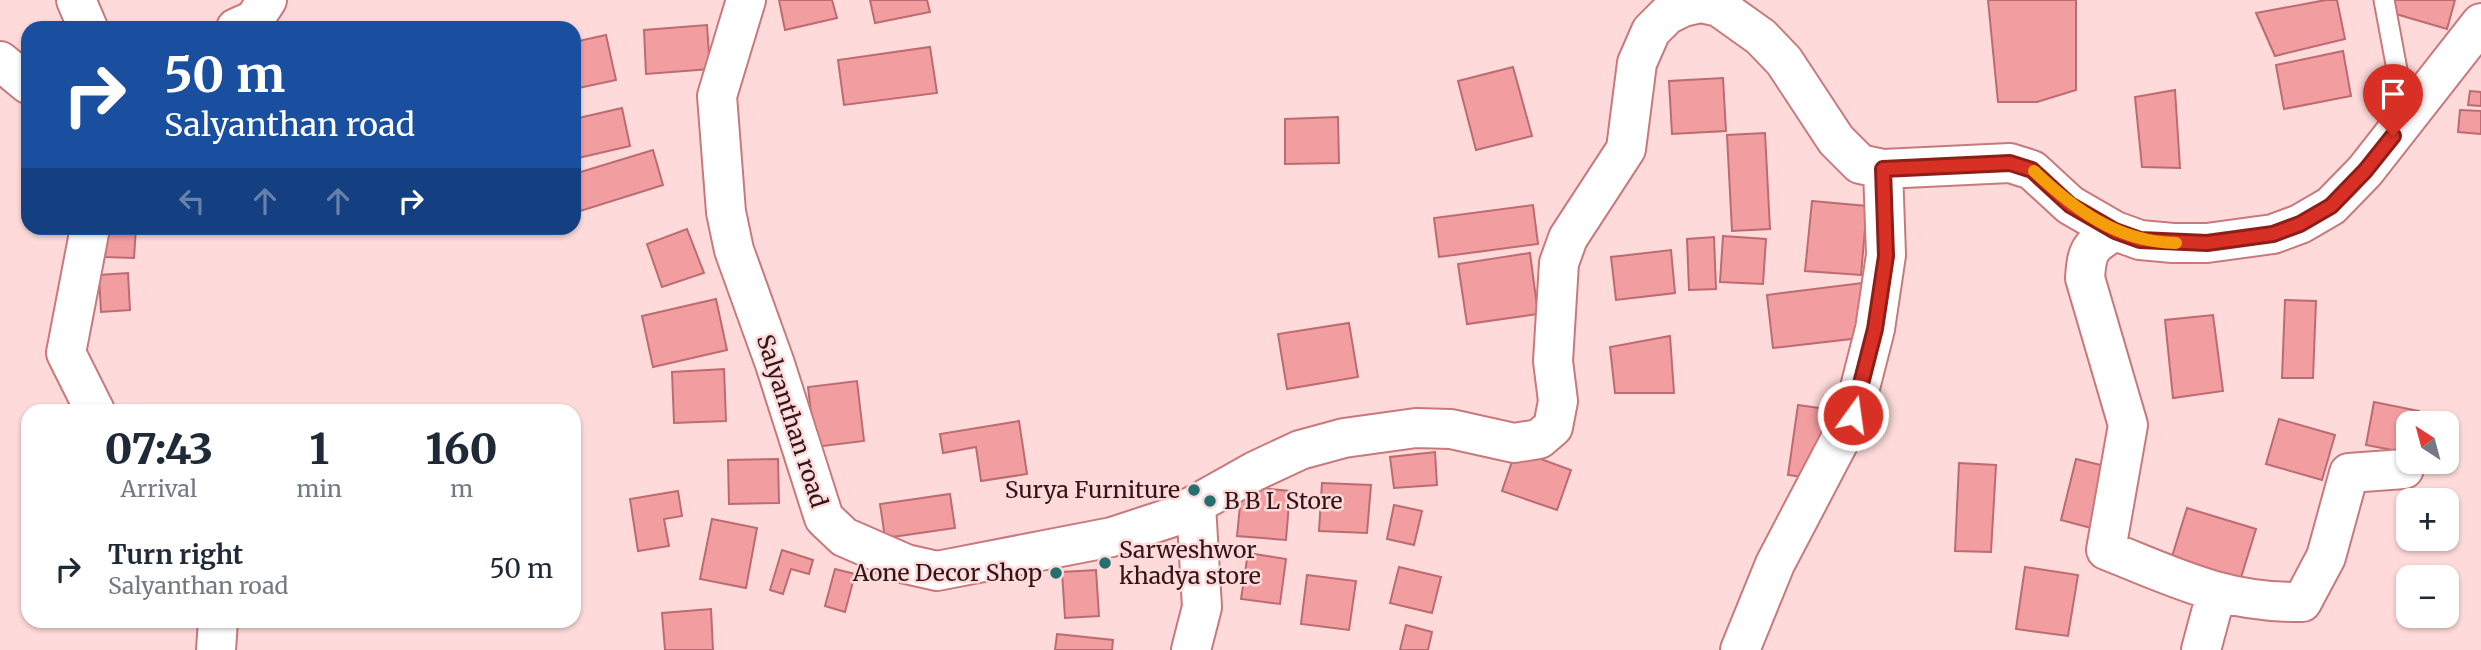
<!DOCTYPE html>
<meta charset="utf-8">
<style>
:root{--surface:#fff;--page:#f6f6f7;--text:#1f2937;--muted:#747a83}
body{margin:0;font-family:Merriweather,serif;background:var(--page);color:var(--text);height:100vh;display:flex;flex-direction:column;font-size:26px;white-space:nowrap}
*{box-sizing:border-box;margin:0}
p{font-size:23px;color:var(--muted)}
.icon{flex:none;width:38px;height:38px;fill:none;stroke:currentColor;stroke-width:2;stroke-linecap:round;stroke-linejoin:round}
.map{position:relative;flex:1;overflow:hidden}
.side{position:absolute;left:21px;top:404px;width:560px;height:224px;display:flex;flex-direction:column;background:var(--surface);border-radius:21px;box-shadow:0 2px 5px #0004}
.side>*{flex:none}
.guide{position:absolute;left:21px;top:21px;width:560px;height:214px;border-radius:21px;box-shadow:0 2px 5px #0004;background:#1a4fa0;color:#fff;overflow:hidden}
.needle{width:46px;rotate:324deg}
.controls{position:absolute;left:2396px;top:411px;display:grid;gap:14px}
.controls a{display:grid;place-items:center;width:63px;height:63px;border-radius:14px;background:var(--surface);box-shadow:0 2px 5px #0004;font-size:35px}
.pin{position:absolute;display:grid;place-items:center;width:60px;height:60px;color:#fff;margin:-72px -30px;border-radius:50% 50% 50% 0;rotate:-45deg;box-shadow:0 0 7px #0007}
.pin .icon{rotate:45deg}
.me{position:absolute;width:77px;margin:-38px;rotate:14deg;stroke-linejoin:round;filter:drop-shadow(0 0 5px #0008)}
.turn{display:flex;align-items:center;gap:24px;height:147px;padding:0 28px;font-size:32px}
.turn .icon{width:91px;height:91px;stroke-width:2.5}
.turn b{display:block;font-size:49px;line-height:60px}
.lanes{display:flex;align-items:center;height:66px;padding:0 28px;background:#0003;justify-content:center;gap:35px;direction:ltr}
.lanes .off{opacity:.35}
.eta{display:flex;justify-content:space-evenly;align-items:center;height:119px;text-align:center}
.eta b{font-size:42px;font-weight:800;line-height:49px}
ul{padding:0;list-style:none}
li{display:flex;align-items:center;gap:21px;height:91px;padding:0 28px}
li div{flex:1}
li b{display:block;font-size:26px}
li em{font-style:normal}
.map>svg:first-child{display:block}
</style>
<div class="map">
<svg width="2481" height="650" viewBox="0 0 2481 650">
<rect width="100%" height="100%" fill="#fedada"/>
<!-- building -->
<path fill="#f29da0" stroke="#bc6c70" stroke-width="2" d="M779,0H832L837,18L785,30Z
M870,0H927L930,12L875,23Z
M1988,0H2076V90L2037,102H1998Z
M2326,0H2337L2345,39L2275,56L2256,13Z
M2392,0H2455L2447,29L2389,12Z
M707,25L710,69L646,74L644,30Z
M606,35L616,80L574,89V42Z
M930,47L937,93L844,105L838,60Z
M2343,51L2351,96L2284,109L2276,65Z
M1513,67L1532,136L1476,150L1458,81Z
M1723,78L1726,131L1672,134L1669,81Z
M2175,90L2180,168L2142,167L2135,97Z
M2470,91L2481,92V106L2468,105Z
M622,108L630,146L574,159V119Z
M2460,110L2481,111V134L2458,132Z
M1338,117L1339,163L1285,164V119Z
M1765,133L1770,229L1732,231L1727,135Z
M653,150L663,185L574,213V174Z
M1812,201L1867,206L1861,275L1805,271Z
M1533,205L1538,244L1439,257L1434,218Z
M107,228H136L134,258L105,257Z
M687,229L704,273L662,287L647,244Z
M1723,236L1766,239L1763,284L1720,282Z
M1714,237L1716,289L1689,290L1687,239Z
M1671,250L1675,293L1616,300L1611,257Z
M1530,253L1538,314L1467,324L1458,264Z
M128,273L130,310L101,312L99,275Z
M1862,283L1868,337L1773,348L1767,295Z
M716,299L727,350L653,367L642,316Z
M2285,300L2316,301L2313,378H2282Z
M2213,315L2223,391L2173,398L2165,320Z
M1349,323L1358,377L1287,389L1278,334Z
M1670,336L1674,393H1615L1610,347Z
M724,369L726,421L674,423L672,372Z
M857,381L864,441L815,447L808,387Z
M2374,402L2419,411L2417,424H2408V453L2366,445Z
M1798,405L1827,409L1817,479L1788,475Z
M2279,419L2335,435L2322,480L2266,464Z
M1019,421L1027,474L981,481L976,447L943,453L940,434Z
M1516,450L1571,470L1557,510L1502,491Z
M1435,452L1437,485L1394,488L1390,457Z
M778,459L779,503L729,504L728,460Z
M2076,459L2113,468L2095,529L2061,520Z
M1959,463L1996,465L1991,552L1955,551Z
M1322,483L1371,485L1367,533L1319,531Z
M1242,486L1290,491L1286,540L1237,536Z
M678,491L682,516L664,519L669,546L638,551L630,499Z
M950,494L955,528L885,538L880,504Z
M1394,505L1422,511L1414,545L1387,539Z
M2187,508L2256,529L2239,584L2170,563Z
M712,519L757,528L746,588L700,579Z
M782,550L813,560L809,574L791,569L783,594L770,590Z
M1248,553L1286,559L1280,604L1241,599Z
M1399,567L1441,577L1432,613L1390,603Z
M2025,567L2078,575L2068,636L2016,629Z
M835,569L855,574L845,612L825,606Z
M1096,570L1099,616L1065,618L1062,572Z
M1307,575L1356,581L1349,630L1301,624Z
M711,609L713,650H665L662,613Z
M1406,625L1432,632L1428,650H1400Z
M1057,634L1113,640L1112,650H1055Z"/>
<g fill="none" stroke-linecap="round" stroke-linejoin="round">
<!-- lane casing -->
<g stroke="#c9797c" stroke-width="23">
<path id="lane" d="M2384,0L2406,118"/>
</g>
<!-- street casing -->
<g stroke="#c9797c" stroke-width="42">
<path id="street" d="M76,0L88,28
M746,0L717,96L726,212L734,250L775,364L824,518L844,537L906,564L937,571L1112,537L1173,517L1255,471L1300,450L1344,438L1416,428L1451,429L1514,443L1539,439L1553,427L1558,401L1553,361L1559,263L1568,238L1626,149L1637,63L1651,31L1667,15L1683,7L1701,3L1719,7L1761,37L1784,61L1836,140L1860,164L1883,169L2010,163L2032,170L2070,205L2115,231L2140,240L2173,243H2207L2273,234L2300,224L2331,206L2365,171L2481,23
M236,28L254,20L267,0
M0,61L28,84
M90,228L66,353L95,411
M2115,231C2090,246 2087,249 2085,278L2128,425L2106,550C2177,578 2224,603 2302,602L2326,557L2349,473L2404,469
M216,650L218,621
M1191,650L1202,607L1196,505
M1740,650L1775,564L1853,415L1875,329L1886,255L1883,169
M2201,650L2216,594"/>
</g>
<!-- lane -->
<use href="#lane" stroke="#fff" stroke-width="19"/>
<!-- street -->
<use href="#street" stroke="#fff" stroke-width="38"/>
</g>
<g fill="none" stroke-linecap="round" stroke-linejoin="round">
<!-- route casing -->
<g stroke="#8d1f18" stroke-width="18">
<path id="route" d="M1853,415L1875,329L1886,256L1883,169L2010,163L2032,170L2070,205L2115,231L2140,240L2207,243L2273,234L2300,224L2331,206L2365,171L2393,136"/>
</g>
<!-- route -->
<use href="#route" stroke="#d93025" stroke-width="12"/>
<!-- slow -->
<path stroke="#f59e0b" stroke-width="12" d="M2034,171C2075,210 2118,242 2176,243"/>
</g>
<!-- markers -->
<g fill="#247071" stroke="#fedada" stroke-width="2.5">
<circle cx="1194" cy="490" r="7"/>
<circle cx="1210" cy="501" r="7"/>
<circle cx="1105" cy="563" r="7"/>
<circle cx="1056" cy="573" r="7"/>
</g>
<g text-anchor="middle" stroke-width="5" stroke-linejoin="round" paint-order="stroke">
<!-- street labels -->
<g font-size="23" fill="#341417" stroke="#fedada">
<text transform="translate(792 421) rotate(72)" y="8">Salyanthan road</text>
</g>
<!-- poi labels -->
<g font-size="23" fill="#341417" stroke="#fedada" text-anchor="end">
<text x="1180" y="498">Surya Furniture</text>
<text x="1224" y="509" text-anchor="start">B B L Store</text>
<text x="1119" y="558" text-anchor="start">Sarweshwor<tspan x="1119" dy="26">khadya store</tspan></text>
<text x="1042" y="581">Aone Decor Shop</text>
</g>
</g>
</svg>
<div class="controls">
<a><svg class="needle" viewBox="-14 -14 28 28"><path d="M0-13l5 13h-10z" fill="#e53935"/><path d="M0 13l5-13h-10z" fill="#747a83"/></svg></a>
<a>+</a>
<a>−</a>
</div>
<div class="pin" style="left:2393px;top:136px;background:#d93025"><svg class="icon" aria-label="arrive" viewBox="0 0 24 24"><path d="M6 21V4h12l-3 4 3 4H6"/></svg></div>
<svg class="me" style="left:1853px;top:415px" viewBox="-20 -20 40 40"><circle r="17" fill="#d93025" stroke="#fff" stroke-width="3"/><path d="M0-11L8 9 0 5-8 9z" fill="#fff"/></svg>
<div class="guide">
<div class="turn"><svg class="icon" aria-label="right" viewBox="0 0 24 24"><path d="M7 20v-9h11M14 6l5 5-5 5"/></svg><div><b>50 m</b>Salyanthan road</div></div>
<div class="lanes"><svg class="icon off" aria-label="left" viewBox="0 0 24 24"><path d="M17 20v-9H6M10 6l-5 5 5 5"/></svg><svg class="icon off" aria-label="ahead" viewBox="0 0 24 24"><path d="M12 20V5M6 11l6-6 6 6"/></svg><svg class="icon off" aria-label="ahead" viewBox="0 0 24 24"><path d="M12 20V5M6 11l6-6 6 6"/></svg><svg class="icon" aria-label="right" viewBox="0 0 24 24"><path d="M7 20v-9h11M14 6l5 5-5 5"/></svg></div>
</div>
<section class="side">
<div class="eta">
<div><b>07:43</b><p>Arrival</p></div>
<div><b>1</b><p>min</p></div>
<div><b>160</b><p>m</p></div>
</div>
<ul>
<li><svg class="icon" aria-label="right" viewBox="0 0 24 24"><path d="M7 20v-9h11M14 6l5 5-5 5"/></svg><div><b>Turn right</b><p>Salyanthan road</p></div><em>50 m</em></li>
</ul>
</section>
</div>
